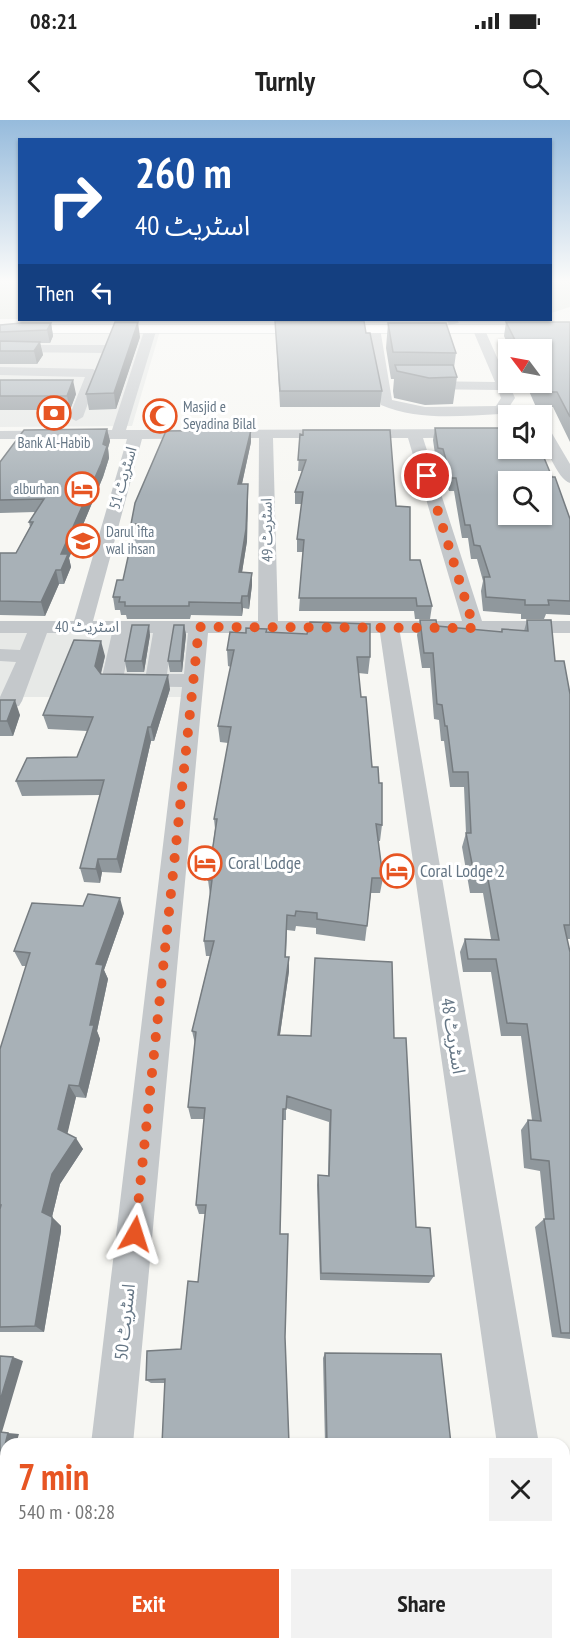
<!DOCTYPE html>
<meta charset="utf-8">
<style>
:root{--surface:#fff;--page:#f2f2f2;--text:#222;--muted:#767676;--accent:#e75523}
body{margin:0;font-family:"PT Sans Narrow","Noto Sans Arabic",sans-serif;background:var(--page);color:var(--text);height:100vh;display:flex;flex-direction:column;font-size:22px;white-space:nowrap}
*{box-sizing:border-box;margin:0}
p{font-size:20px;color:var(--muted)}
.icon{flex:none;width:33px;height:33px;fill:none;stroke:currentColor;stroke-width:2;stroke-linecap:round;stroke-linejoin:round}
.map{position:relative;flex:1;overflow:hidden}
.drawer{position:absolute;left:0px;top:1318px;width:570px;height:212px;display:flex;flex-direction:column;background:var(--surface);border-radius:18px 18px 0 0;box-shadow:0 2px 4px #0004}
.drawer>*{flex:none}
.top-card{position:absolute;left:18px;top:18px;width:534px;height:183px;border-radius:0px;box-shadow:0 2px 4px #0004;background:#1a4fa0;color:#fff;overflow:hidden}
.needle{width:39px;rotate:302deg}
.fabs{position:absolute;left:498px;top:219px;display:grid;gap:12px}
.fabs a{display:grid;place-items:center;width:54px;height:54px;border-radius:0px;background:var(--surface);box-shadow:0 2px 4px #0004;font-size:30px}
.pin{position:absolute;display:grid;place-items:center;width:51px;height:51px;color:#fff;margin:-26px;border:3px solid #fff;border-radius:50%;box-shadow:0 2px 6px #0007}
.me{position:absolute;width:66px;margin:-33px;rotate:6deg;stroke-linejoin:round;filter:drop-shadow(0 0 4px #0008)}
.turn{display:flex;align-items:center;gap:21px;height:126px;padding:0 18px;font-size:27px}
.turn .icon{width:78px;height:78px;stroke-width:2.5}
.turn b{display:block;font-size:42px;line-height:51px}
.then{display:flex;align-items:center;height:57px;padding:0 18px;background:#0003;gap:12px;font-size:22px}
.round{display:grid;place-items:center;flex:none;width:63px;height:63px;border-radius:0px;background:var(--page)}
.overview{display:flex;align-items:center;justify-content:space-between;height:102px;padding:0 18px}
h1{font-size:36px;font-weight:800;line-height:45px;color:var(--accent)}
.action{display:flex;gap:12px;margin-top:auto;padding:12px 18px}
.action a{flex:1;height:69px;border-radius:0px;background:var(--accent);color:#fff;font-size:24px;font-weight:800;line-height:69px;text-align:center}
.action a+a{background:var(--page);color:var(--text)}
.status{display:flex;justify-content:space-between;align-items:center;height:42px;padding:0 30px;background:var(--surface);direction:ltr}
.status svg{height:16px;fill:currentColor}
header{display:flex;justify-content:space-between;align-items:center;height:78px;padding:0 18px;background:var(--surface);font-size:27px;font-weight:800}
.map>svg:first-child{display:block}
</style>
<div class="status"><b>08:21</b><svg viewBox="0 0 49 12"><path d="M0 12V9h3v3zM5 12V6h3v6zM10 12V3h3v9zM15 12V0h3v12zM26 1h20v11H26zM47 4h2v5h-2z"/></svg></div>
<header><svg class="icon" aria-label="back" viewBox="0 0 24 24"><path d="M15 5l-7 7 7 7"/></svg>Turnly<svg class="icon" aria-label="search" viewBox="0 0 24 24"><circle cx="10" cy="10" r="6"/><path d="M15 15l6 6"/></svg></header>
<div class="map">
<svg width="570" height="1529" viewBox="0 0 570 1529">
<rect width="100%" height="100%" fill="#f7f7f3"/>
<!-- built -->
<path fill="#e7e9e7" d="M0,210L160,211L132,306L0,307Z
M0,511H191L184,577H0Z"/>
<!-- green -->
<path fill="#d8ded4" d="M0,161H19V199H0Z
M551,161H570V187L551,193Z"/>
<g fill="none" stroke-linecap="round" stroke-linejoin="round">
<!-- major casing -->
<g stroke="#b7bbbf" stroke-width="1">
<path id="major" d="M0,205H570V213H0Z"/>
</g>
<!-- minor -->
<path fill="#c4c8cb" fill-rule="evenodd" d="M447,200H457L459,203L449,205Z
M151,205L157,208L126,310L508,309V317L423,318L482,501H570V513H400L539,1324H497L380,513H208L133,1324H91L182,567L104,566L101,561L112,513H47L22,581L19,586L0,591V577L16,542L0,541V529L20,530L27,513H0V501H74L127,319H0V311L112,310L145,208ZM259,318L258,501H93L142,319ZM273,318H408L462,501H278ZM132,513H153L146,554H124ZM173,513H188L184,554H167Z
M374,205L380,208L392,280L425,287L496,286L501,278L498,270L420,269L414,265L420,261L495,262L472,208L478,205L484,208L515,278L505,293L500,294C461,296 418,301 381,285L368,208Z
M7,225H106L112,229L106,233L3,232V226Z
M0,247L93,249L99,253L83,297L76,301L69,297L85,257L0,255Z
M542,310H550L570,344V363C558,360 542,322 542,310Z
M564,1359H570V1403H564Z
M564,1506L570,1516V1529H526L525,1524H564Z
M67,1524H115V1529H67Z"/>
<!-- major -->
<use href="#major" fill="#fff" fill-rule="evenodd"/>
</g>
<!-- wall -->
<path fill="#90989d" d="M275,201L366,213L382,271L380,287H280Z
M506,202H570V322L553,287H536L525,262H542V230H510L504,216Z
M51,203L53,216L50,223H40L43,235L37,244H0V205Z
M388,203L456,233L454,248L457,257L453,284L425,285L394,278L393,271L394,259H391L386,228Z
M140,217L116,289L89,290L86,274Z
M0,260L76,274L70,290H0Z
M435,308L570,399V495L546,494L544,499H521V494L483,491L481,471L483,461L477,439H471L468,418H462L454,371H449L441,341H436L433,320Z
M107,309L110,321L108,328L109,338L103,357L69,438L71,447L64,464H59L45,496L0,495V433H16L30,407L29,402L35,392L0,393V342Z
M300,314L396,386L410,440L432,486L430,499H415L414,491H299L303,432H297V419L302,384H295V372L302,351H298Z
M251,322L242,364L248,377L247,421L242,452L252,465L249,489L243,488L242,496L191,495L190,499H127L126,495H121L120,490H115L113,477L123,460L134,416H133L131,404Z
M420,500L437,506L501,512L502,509L524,511L527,500L555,541L570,574V819H567L570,832V1219L552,1217L535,1107L544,1099H545L540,1051L524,1048L521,1010L528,1000H532L521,916H501L491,852H463L460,832L465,819H491L483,773H470L462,727L466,713L464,667H450L444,621H441L439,600L434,599L430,548H422L417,515Z
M184,505L186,515L182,552H170L168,541Z
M267,512L370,537L368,554L358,553L361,577L382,705L380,721H378L383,758L380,773H371L365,821L316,814V808L296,806L295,811L287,810L286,837L289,851L280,915L394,918L416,1107L434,1156L429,1163L320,1160L317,1065L318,1055L328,1056L329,1002L286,988V1000H283L280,1114L165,1263H151L146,1260L181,1229L198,1162L205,1094H199L196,1085L204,999H191L188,987L195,924L192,911L210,836H206L204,821L210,775L208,760L215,709L214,699L228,623L220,622L218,606L231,547L228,546L227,530Z
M150,515L144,552H127L125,541Z
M105,536L101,554L170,569L154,621H151L121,753L102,752L100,763L84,762L80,748L100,675L22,676L16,661L77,637L87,611L48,609L43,595Z
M0,580L20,595L13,616H0Z
M124,793L104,850L108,859L97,911L100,919L86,978L76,977L67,1013L83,1029L60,1064L52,1097L61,1106V1111L44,1212H0V929L26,846H22L14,831Z
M325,1233L451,1324H325L323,1238Z"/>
<!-- shaded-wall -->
<path fill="#767c80" d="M138,202L140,217L116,289L114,273Z
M51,203L53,216L50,223L47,210Z
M40,222L43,235L37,244L34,231Z
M73,260L76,274L70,290L67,276Z
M107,309L110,321L108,328L109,338L103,357L69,438L71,447L64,464L61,450V434Z
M251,310V322L239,377L238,364Z
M248,364L247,421L240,465L239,452Z
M56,450L59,464L45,496L41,482Z
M252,453V465L249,489L248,476Z
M242,476L243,488L242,496L241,483Z
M149,505L150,515L144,552L142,541Z
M184,505L186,515L182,552L181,541Z
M101,521L105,536L99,560L95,546Z
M168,555L170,569L154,621L151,607Z
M15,580L20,595L13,616L7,601Z
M148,607L151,621L121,753L117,739Z
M98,739L102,752L100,763L96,749Z
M120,778L124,793L104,850L108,859L97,911L100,919L86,978L79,966L90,905L96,844Z
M289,837V851L278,928V915Z
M69,965L76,977L66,1020L58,1009Z
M76,1018L83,1029L60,1064L51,1101L42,1092L52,1054Z
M52,1097L61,1106V1111L44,1212L35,1206Z
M13,1237L23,1241L2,1312H0V1281Z
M8,1313L19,1314L16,1324H6V1354H0V1344Z"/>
<!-- building -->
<path fill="#a8b1b7" stroke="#767c80" stroke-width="1.5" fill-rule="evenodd" d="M275,201H364L366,213H370L382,271H280Z
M115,202H138L114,273L86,274Z
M506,202H570V297L557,272H540L535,262H542V230H520Z
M21,203H51L47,210L0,212V205Z
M388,203H446L456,233L393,232Z
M0,221L40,222L34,231H0Z
M395,245H453L457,257L429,258L397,251Z
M0,260H73L67,276H0Z
M435,308H508V328H540L552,357H555L570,399V481L548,480L549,485H525V480L486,477L484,457H490L480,426L474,425L470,405H465L456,358H451L443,329L438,328ZM508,362H542V394H508Z
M107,309L103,324L107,326L101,344L61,434H68L61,450H56L41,482L0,481V433H16L33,402H29L44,379L0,380V342L24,310Z
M251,310L238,364H248L246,409L239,452L252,453L248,476H242L241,483L189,482V486H125V482H119L120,477H113L117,460H123L130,428L139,404H131L135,383L166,311Z
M303,310H390L396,386L410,387V440H420L432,486H417L416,478H299L304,420L297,419L303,372H295L306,340H298L300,314L303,315Z
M420,500H436L437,506L502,512V509L528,511L527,500H551L555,541H564L570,574V805H564L570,832V1213H561L544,1099H554L549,1041L531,1039L528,1000L541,1001L527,904L507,903L496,839H468L465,819L499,820L488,759H475L466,713H471L468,652H453L447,606H445L442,585L437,584L433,533H424Z
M310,502L370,504V537H357L361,577H366L372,647H378L379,663H382V705L376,704L383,758H372L367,806L317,799V793L296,791L295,796L287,795L285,837H289L278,915L311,916L315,838L392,842L394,918H406L416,1107L430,1108L434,1156L321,1153L318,1055L329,1056L331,990L287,976L286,989H283L280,1114H288L285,1217L289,1324H162L165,1259L146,1260L147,1231L181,1229L188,1161L198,1162L206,1085H196L205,988L188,987L196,912L192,911L214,821H204L212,760H208L217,699H214L231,607L218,606L234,530H227L230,512L246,513V508L267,509L266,512L307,514Z
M132,505H149L142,541H125Z
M174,505H184L181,541H168Z
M74,520L101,521L95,546L101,554L168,555L151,607H148L117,739H98L96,749L80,748L104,660L16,661L27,638L77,637L93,597L43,595Z
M0,580H15L7,601H0Z
M88,774L120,778L96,844L103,845L90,905H94L79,966L69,965L58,1009L76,1018L52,1054L42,1092L52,1097V1102L35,1206L0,1207V1089L1,1085H0V929L30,833L14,831L32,783L83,786Z
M325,1233L441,1234L451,1324H327Z
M0,1236L13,1237L0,1281Z
M0,1312L8,1313L0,1344Z
M264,1524H289V1525Z"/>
<!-- sky -->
<linearGradient id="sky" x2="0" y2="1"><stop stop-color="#96bbdc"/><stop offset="0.43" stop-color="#fbfbfa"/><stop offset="1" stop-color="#fbfbfa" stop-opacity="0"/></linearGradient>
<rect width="570" height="375" fill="url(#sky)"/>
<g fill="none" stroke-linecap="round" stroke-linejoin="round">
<!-- route -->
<path stroke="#e75523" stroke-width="10" stroke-dasharray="0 18" d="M135,1114L199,507L474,508L427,356"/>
</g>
<!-- icons -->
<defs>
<g id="bank-ring" transform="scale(1.725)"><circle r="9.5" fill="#fff" stroke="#e75523" stroke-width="1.5"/><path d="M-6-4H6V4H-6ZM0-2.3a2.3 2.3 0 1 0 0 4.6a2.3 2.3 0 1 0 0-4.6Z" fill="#e75523"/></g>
<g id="mosque-ring" transform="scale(1.725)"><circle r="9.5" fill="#fff" stroke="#e75523" stroke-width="1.5"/><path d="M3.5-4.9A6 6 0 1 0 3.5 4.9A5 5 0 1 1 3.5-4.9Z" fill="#e75523"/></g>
<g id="hotel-ring" transform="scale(1.725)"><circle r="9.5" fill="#fff" stroke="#e75523" stroke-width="1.5"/><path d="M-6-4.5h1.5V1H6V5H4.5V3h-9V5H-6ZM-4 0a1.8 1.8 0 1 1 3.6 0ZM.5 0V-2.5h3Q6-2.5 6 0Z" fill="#e75523"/></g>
<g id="school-ring" transform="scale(1.725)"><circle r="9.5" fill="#fff" stroke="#e75523" stroke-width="1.5"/><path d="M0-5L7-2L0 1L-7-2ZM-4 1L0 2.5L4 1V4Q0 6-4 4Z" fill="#e75523"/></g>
</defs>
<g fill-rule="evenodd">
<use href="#bank-ring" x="54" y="293"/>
<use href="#mosque-ring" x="160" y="296"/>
<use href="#hotel-ring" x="82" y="369"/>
<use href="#school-ring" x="83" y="421"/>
<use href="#hotel-ring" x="205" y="743"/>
<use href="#hotel-ring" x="397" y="751"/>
</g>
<g text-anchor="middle" stroke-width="6" stroke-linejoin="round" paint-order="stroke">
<!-- far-poi labels -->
<g font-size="15" fill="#657685" stroke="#fff" text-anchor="start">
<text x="183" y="292">Masjid e<tspan x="183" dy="17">Seyadina Bilal</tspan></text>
<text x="54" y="328" text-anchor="middle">Bank Al-Habib</text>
<text x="59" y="374" text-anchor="end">alburhan</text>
<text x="106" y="417">Darul ifta<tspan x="106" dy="17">wal ihsan</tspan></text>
</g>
<!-- far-street labels -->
<g font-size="15" fill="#657685" stroke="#fff">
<text transform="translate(123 358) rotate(-74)" y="5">اسٹریٹ 51</text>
<text transform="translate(267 410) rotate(-91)" y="5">اسٹریٹ 49</text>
<text x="87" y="512">اسٹریٹ 40</text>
</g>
<!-- poi labels -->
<g font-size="18" fill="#657685" stroke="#fff" text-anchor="start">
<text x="228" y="749">Coral Lodge</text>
<text x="420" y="757">Coral Lodge 2</text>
</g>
<!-- street labels -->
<g font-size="18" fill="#657685" stroke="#fff">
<text transform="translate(453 916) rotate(81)" y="6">اسٹریٹ 48</text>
<text transform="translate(125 1202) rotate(-84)" y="6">اسٹریٹ 50</text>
</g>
</g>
</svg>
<div class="fabs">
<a><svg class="needle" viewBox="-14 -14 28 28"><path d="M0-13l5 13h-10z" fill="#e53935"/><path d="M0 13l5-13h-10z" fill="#767676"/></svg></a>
<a><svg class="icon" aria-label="sound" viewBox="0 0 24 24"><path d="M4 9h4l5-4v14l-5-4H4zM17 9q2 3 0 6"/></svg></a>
<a><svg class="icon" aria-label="search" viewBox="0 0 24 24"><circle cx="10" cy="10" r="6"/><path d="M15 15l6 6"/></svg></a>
</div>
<div class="pin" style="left:427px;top:356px;background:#d93025"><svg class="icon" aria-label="arrive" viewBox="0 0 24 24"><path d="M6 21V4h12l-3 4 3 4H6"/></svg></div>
<svg class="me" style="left:135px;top:1114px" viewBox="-20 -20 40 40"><path d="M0-17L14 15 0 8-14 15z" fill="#e75523" stroke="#fff" stroke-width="4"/></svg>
<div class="top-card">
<div class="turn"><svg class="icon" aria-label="right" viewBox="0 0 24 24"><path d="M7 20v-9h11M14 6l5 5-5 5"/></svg><div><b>260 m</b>اسٹریٹ 40</div></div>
<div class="then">Then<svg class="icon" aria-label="left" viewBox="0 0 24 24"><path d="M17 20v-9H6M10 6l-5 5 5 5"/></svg></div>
</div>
<section class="drawer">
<div class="overview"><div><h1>7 min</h1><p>540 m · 08:28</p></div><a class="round"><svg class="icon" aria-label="close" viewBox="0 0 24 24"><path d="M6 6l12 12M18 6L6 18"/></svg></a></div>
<div class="action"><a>Exit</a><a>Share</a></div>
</section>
</div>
